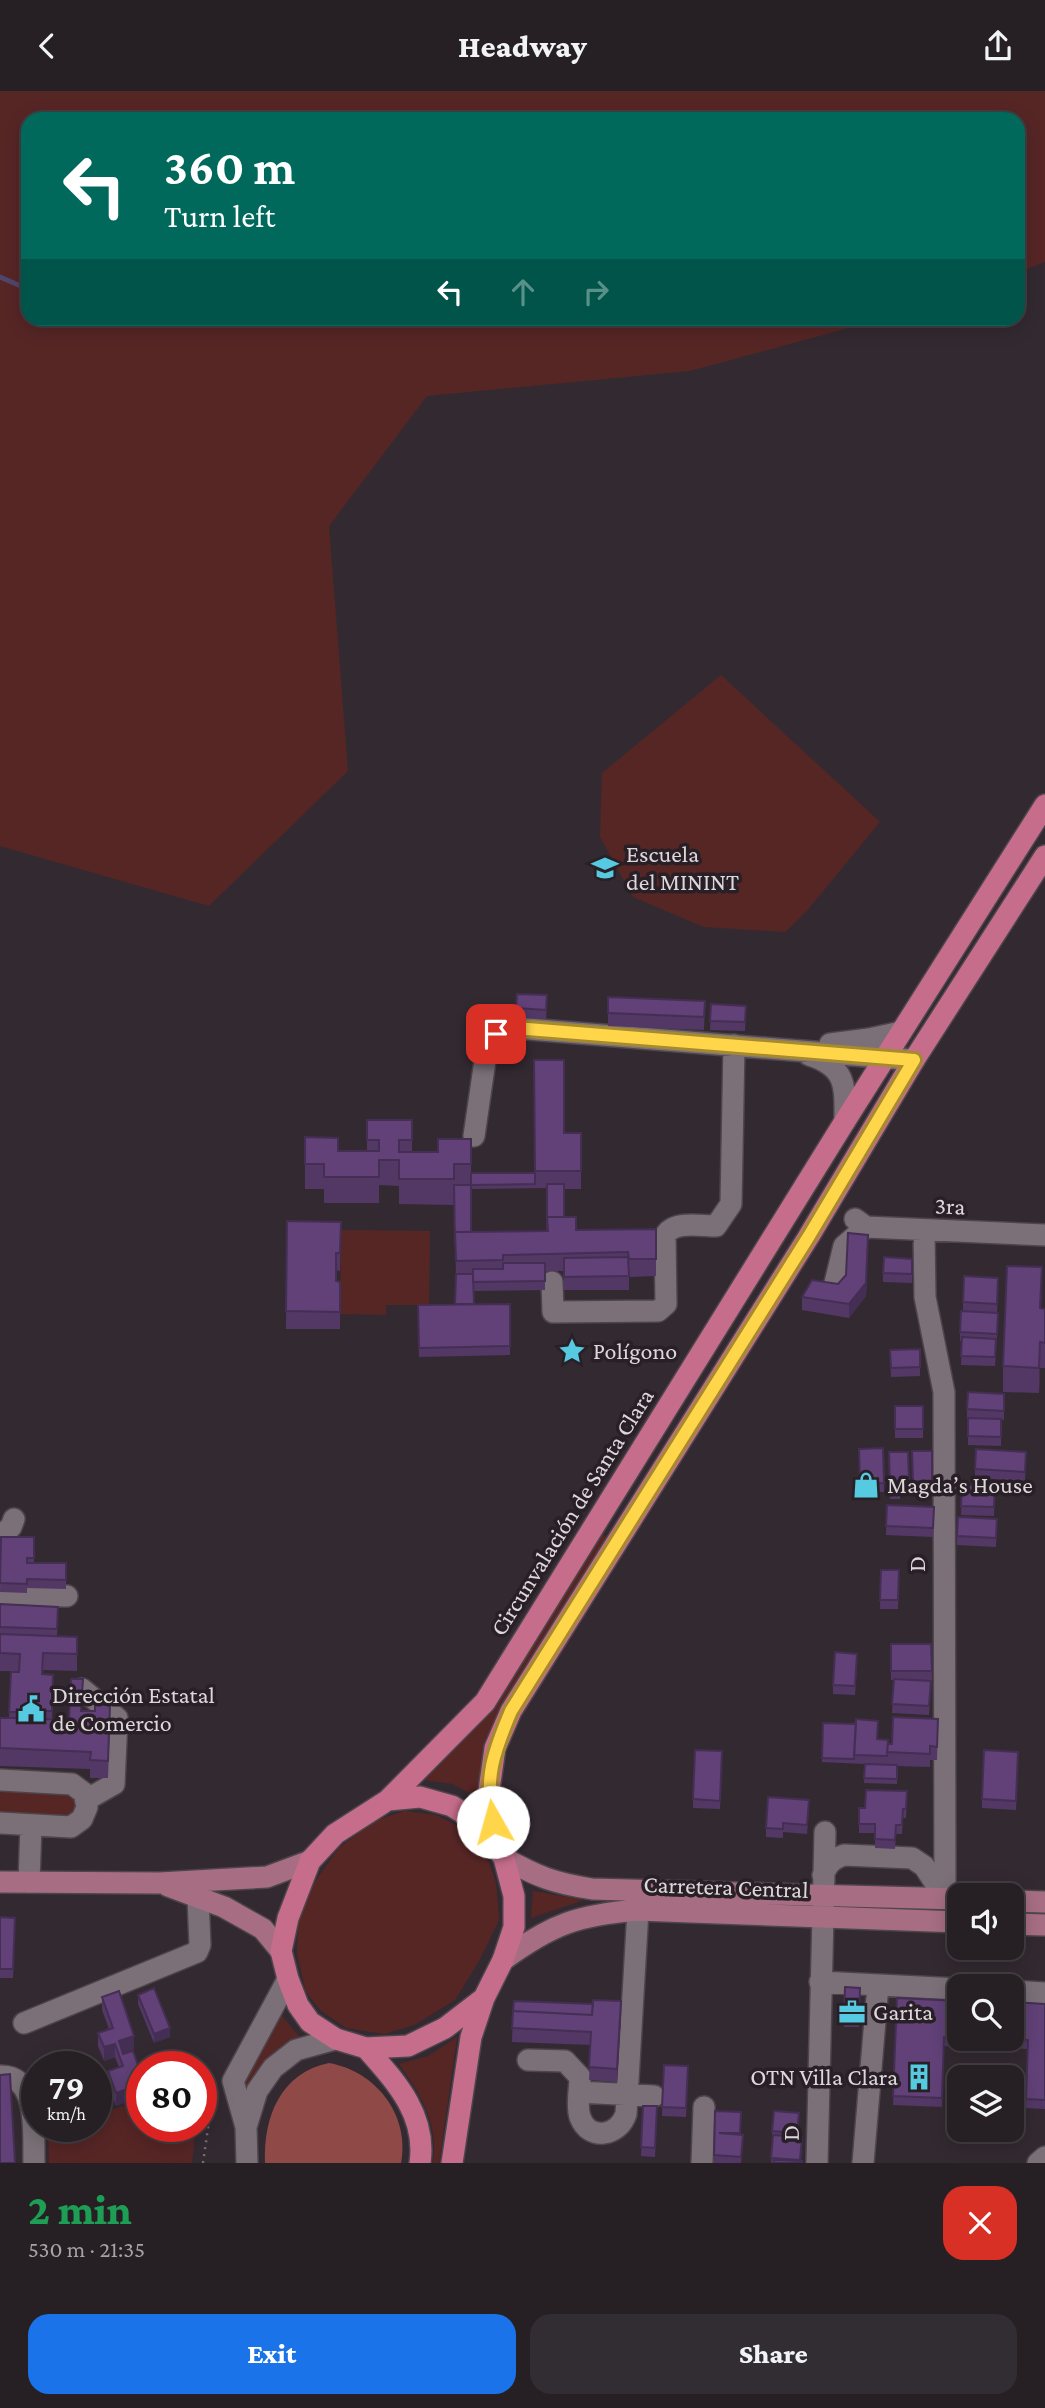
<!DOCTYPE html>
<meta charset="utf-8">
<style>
:root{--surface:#262025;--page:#322d32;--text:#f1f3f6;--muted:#a4a3a7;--line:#423e42;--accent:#1a73e8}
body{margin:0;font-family:"Crimson Pro",serif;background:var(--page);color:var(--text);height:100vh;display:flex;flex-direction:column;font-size:26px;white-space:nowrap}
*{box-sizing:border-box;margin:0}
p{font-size:23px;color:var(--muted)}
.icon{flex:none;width:38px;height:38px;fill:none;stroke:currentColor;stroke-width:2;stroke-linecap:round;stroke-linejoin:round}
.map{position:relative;height:2072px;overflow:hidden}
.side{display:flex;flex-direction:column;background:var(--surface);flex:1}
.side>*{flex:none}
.hud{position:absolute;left:21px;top:21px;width:1004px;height:214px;border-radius:21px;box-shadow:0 4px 18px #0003,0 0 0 2px var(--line);background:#00695c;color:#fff;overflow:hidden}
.controls{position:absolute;left:947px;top:1792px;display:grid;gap:14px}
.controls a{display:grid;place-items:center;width:77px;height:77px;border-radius:14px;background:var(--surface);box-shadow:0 4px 18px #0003,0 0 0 2px var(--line);font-size:35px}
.speed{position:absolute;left:21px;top:1960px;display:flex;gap:14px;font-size:35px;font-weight:700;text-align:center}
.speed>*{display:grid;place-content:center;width:91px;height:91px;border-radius:50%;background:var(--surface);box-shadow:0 4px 18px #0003,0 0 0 2px var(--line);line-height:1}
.speed small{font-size:18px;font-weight:400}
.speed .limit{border:10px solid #d22;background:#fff;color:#111}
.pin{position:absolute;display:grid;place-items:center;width:60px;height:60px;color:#fff;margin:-30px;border-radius:14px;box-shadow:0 4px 10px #0006}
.me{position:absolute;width:77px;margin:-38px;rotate:353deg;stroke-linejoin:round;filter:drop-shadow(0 0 5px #0008)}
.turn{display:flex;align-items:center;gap:24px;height:147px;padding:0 28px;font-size:32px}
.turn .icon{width:91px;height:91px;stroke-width:2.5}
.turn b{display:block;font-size:49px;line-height:60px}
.lanes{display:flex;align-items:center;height:66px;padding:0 28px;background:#0003;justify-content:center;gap:35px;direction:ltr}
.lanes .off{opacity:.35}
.round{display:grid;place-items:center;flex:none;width:74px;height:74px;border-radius:21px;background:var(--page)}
.summary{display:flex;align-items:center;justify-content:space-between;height:119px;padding:0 28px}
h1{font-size:42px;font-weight:800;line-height:52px;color:#1e9e55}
.cta{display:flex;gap:14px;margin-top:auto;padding:14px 28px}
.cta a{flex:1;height:80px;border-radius:21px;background:var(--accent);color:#fff;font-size:28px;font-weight:800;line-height:80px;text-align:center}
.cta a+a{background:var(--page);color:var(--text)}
header{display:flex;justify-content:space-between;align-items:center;height:91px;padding:0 28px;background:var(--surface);font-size:32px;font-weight:800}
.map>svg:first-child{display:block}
</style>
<header><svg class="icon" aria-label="back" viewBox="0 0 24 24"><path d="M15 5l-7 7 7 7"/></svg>Headway<svg class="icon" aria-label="share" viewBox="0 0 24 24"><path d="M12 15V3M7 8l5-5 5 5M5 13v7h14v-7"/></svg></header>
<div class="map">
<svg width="1045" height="2072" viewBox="0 0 1045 2072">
<rect width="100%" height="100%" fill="#332a31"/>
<!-- green -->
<path fill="#562625" d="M0,0H1045V171L1019,181L1018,28H28V228H882L690,280L427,305L329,435L348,680L209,815L0,755Z
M721,584L880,731L805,822L785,841L704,836L633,806L600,746L602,682Z
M341,1139L430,1140L429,1214H386V1224L340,1223Z
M603,1442L607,1449L492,1637L481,1676L480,1708L453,1693L423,1689L461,1651L505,1598Z
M0,1693L77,1703L76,1726L0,1728Z
M405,1720L436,1724L462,1737L484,1757L496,1792L499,1829L479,1870L455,1909L416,1933L385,1943L346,1937L320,1919L306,1901L297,1863L298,1831L310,1798L338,1758L373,1730Z
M533,1800L584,1809L531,1827Z
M277,1919L299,1945C269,1961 261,1979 246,2008L242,1989Z
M457,1946L439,2072H433C439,2033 421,2004 399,1973L428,1965Z
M142,2010V2035H196L192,2072H49L48,2036L96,2035V2023Z"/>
<!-- forest -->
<path fill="#8f4a47" d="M329,1972C375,1980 410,2023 401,2072H265C263,2027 280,1982 329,1972Z"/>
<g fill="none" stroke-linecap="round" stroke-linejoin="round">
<!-- stream -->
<path stroke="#51456c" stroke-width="5" d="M0,186L28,198"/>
<!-- minor casing -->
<g stroke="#4d454b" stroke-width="24">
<path id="minor" d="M830,953L869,948L901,941
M809,964C847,976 845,995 845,1030
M474,1045L487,956L496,943L515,937L914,969
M855,1128L866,1136L1045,1144
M924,1140L925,1206L944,1301L945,1807
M552,1191L553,1221L658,1220L666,1213L665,1145C673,1129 700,1135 716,1135L731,1113L734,954
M834,1196L844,1155L866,1136
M0,1445L11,1436L14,1428
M0,1504L67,1505
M82,1598L117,1627L114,1693L86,1709
M0,1689L72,1693L84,1702L87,1716L82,1728L71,1736L0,1732
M823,1784C828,1772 833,1768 844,1764L912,1767L924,1775L945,1807
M29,1791L31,1734
M820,1891L959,1898
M1012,1900L1045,1902
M24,1932L197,1861L200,1854L198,1807
M528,1969L565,1970L580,1986C580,1998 576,2014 580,2026C589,2051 619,2045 626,2023L638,1819
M0,1985C40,1984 33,2045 34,2072
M579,2001L654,2005
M246,2036L233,1990L288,1888
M247,2072L246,2036L257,2000L273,1977L296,1959L336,1948
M702,2072L704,2016
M817,2072L825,1741
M863,2072L878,1894
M1038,2072L1045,2066"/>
</g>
<!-- major casing -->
<g stroke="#4d454b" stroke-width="24">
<path id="major" d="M504,1767C538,1786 554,1792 592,1798L959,1808
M0,1791L160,1792L267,1786L310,1770
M168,1795L224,1816L263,1838L281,1860
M1012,1810L1045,1811
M1012,1833L1045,1834
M503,1869C552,1833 578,1824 638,1819L959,1831"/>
</g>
<!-- highway casing -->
<g stroke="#4d454b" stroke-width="24">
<path id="highway" d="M388,1709L420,1706L452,1715L479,1732L504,1767L514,1805V1836L503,1869L484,1907L445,1937L408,1955L366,1957L336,1948L310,1931L298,1914L288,1888L281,1860L288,1827L310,1770L335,1743L388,1709L485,1611L845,1030L1045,714
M498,1751L488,1706L495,1657L511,1620L809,1145L914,969L1045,765
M366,1957C396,1991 427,2024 420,2072
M452,2072L471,1946L484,1907"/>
</g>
<!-- path -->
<path stroke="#756d73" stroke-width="2.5" stroke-dasharray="2 5" stroke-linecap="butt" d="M203,2072L210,2023L217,2008"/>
<!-- minor -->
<use href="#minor" stroke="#7b7078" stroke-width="21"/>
<!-- major -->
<use href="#major" stroke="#a76e83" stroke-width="21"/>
<!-- highway -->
<use href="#highway" stroke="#c56d8b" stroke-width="21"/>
</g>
<!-- wall -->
<path fill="#533866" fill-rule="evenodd" d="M517,903L547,913L546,928L516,926Z
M705,910L704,939L608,935V922Z
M711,913L746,915L745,940L710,939Z
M534,969L564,1042H581V1098H564V1126L576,1139L656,1138V1185L629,1186V1199H564V1180H545V1199L473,1200L474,1213H510V1264L419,1266L418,1214L455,1213L456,1185L454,1098V1114L399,1113V1095L379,1094V1112H324V1098H305V1046L338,1060H367V1029H412V1061H438L471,1048V1098V1082H535ZM547,1097V1140L471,1141V1098Z
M287,1130L341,1131L340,1180L336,1179V1190L340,1191V1238H286Z
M868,1157L866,1205L849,1227L802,1219V1206L838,1193Z
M912,1168V1192L883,1191V1182Z
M998,1196L997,1222L963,1220V1211Z
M1042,1202L1041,1217L1045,1218V1277H1040L1039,1302L1003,1301V1275Z
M998,1231L995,1275L961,1274L962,1250H960V1241Z
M890,1259L920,1276V1285L891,1286Z
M1004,1303V1329L1001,1328V1355L968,1354V1327H967V1318Z
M895,1315H923V1347H895Z
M883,1357L884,1401H860L859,1358Z
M912,1360H932V1400L913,1399Z
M889,1361L909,1390V1399L900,1400V1408H890Z
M1026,1370L1025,1390L975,1387V1378Z
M962,1394L995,1395L994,1425L961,1424Z
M887,1414L934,1416L933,1446L886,1444Z
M997,1428L996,1456L957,1454V1445Z
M1,1446H34V1472H66V1498L27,1497V1502L0,1501Z
M881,1479H899L898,1518H880Z
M0,1513L58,1516L57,1546H77V1580L43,1579V1583L53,1601L52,1629H69L82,1620L110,1632L108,1687H90V1678L0,1675V1627H9L11,1581L19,1580H0Z
M891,1553H931L932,1589H916L931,1599L929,1624L892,1622L894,1589H891Z
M857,1572L855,1604L833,1603V1594Z
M938,1628L937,1669H930V1676L897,1675V1693L864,1692L865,1673L822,1671L823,1632L877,1648L888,1653H892Z
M1018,1661L1016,1719L982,1717V1708Z
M722,1669L720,1718L693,1717V1708Z
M907,1700L906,1727H903L902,1743H896L895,1758L875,1757V1742H859V1717H865Z
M809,1718L807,1743L783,1741V1747L766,1746V1737Z
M0,1826L15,1827L13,1887H0Z
M860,1897L859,1936H844V1927Z
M138,1904L170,1946L154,1952L138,1913Z
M102,1906L134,1958L123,1962V1963L133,1960L116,2015L108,1993V1980L119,1976L115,1966L104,1970L98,1955V1942L109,1938L102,1919Z
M897,1907L959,1910V1948H1012L1045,1913V2018L1026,2017L1028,1958L944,1955L942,2016L893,2014Z
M513,1920L621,1923L617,1991L589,1989L591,1954L512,1951Z
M664,1974L688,1975L686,2026L662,2025Z
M643,2015H657L655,2066L641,2065Z
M715,2020L741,2021L740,2044L743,2053L741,2072H714Z
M799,2031L797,2045L802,2055L801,2070L802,2072H771L773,2049H772V2040Z"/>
<!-- shaded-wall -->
<path fill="#442e53" d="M868,1157L866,1205L849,1227V1213Z
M1040,1251V1277L1039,1302V1277Z
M621,1910V1923L617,1991V1978Z
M170,1937V1946L154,1952V1943Z
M134,1945V1958L119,1964V1950Z
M115,1953V1966L104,1970V1956Z
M142,1993V2006L116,2015V2002Z"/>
<!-- building -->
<path fill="#614177" stroke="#442e53" stroke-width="2" d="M517,903L547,904L546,919L516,917Z
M608,906L705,910L704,926L608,922Z
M711,913L746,915L745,931L710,930Z
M534,969H564V1042H581V1080H535Z
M367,1029H412V1049H399V1061H438V1048H471V1073H454V1088H399V1069H379V1086H324V1073H305V1046L338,1047V1060H379V1049H367Z
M471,1082H535V1093L471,1094Z
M547,1093H564V1126H547V1139Z
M454,1094H471V1141H455V1154Z
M547,1126H576V1139L656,1138V1168H629L628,1161L503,1164V1169L456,1170L455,1141L548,1140Z
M287,1130L341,1131L340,1162H336V1190L340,1191V1221L286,1220Z
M848,1142L868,1144L866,1192L849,1213L802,1206L812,1189L838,1193L846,1184Z
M628,1166L629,1185L564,1186V1167Z
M884,1166L912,1168V1183L883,1182Z
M503,1172H545V1190L473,1191V1178H503Z
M1007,1175L1042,1176L1040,1217L1045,1218V1252L1040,1251L1039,1277L1003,1275Z
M456,1183H473L474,1213H455Z
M964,1185L998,1187L997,1213L963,1211Z
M510,1213V1255L419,1257L418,1214Z
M961,1220L998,1222L997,1243L960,1241Z
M962,1246L996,1248L995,1266L961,1265Z
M920,1258V1276L891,1277L890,1259Z
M968,1301L1004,1303V1320L967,1318Z
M895,1315H923V1338H895Z
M968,1327L1001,1328V1346L968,1345Z
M883,1357L884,1392L860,1393L859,1358Z
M976,1358L1026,1361L1025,1381L975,1378Z
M912,1360H932V1391L913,1390Z
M889,1361H908L909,1390L900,1391V1399H890Z
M962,1394L995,1395L994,1416L961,1415Z
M887,1414L934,1416L933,1437L886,1435Z
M958,1426L997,1428L996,1447L957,1445Z
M1,1446H34V1467H27V1472H66V1489L27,1488V1493L0,1492Z
M881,1479H899L898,1509H880Z
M0,1513L58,1516L57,1538L0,1536Z
M0,1543L77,1546V1563L43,1562L42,1583L53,1584L52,1620H41V1628L69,1629L71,1588H83L81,1620H95V1614H110L108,1670L90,1669L91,1661L0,1657V1627H17V1621H9L11,1581H19L20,1563L0,1562Z
M891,1553H931L932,1580H891Z
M835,1561L857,1563L855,1595L833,1594Z
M894,1588L931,1590L929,1615L892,1613Z
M893,1626L938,1628L937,1656L930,1655V1663L887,1661L888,1653H892Z
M856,1628L878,1630L877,1648L888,1649L887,1665L854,1664Z
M823,1632L856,1633L854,1668L822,1667Z
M695,1659L722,1660L720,1710L693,1708Z
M984,1659L1018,1661L1016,1710L982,1708Z
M865,1673L897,1674V1688L864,1687Z
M866,1699L907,1700L906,1718H903L902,1734H896L895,1749L875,1748V1733H859V1717H865Z
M768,1706L809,1709L807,1734L783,1732V1738L766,1737Z
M0,1826L15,1827L13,1878H0Z
M845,1896L860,1897L859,1928L844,1927Z
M154,1897L170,1937L154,1943L138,1904Z
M119,1900L134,1945L119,1950L123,1963L133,1960L138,1974L145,1972L146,1976H142V1993L116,2002L108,1980L123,1975L115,1953L104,1956L98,1942L113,1937L102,1906Z
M897,1907L959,1910V1947L944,1946L942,2007L893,2005Z
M593,1909L621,1910L617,1978L589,1976L591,1941L512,1937L513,1920L592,1924Z
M514,1910L593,1913L592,1924L513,1920Z
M1012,1911L1045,1913V2009L1026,2008L1028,1949L980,1948H1012Z
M664,1974L688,1975L686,2017L662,2016Z
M10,1983L15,2072H0V1984Z
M643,2015H657L655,2057L641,2056Z
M715,2020L741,2021L740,2042H719L743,2044L741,2066L714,2064Z
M774,2020L799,2022L797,2042L772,2040Z
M773,2044L802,2046L800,2069L771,2067Z
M774,2069L802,2070V2072H773Z"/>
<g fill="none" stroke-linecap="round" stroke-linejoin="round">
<!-- route casing -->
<g stroke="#a68a30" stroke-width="18">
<path id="route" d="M493,1731C484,1687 494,1660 511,1620L809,1145L914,969L515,937L496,943"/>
</g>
<!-- route -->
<use href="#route" stroke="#ffd54a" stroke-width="12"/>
</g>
<!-- icons -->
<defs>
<g id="university-bare" transform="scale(2.1)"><path d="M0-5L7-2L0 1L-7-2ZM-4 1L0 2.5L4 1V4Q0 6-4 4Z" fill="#55cae0" stroke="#292027" stroke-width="2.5" paint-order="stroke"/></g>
<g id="sight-bare" transform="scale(2.1)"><path d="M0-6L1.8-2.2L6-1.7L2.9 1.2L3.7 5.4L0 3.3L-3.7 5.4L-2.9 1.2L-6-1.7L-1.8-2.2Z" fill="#55cae0" stroke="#292027" stroke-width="2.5" paint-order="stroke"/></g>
<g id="shop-bare" transform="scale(2.1)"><path d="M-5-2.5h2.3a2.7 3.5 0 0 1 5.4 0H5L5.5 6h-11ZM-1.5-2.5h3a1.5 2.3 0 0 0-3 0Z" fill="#55cae0" stroke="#292027" stroke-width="2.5" paint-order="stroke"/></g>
<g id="civic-bare" transform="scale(2.1)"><path d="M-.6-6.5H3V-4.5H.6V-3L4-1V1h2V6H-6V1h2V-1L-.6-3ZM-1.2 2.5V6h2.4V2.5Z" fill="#55cae0" stroke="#292027" stroke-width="2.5" paint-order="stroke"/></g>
<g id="office-bare" transform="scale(2.1)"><path d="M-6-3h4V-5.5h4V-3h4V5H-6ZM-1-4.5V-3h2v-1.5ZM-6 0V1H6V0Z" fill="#55cae0" stroke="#292027" stroke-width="2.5" paint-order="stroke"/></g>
<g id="building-bare" transform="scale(2.1)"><path d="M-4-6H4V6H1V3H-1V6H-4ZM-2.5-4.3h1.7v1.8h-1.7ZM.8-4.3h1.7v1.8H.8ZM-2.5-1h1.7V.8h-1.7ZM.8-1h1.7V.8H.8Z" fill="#55cae0" stroke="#292027" stroke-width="2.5" paint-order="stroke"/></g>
</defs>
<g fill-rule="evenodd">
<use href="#university-bare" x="605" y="777"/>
<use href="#sight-bare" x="572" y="1260"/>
<use href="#shop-bare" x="866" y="1394"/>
<use href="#civic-bare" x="31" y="1618"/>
<use href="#office-bare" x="852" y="1921"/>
<use href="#building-bare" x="919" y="1986"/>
</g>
<g text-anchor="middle" stroke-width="7" stroke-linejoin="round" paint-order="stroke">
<!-- poi labels -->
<g font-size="24" fill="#ddd7db" stroke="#292027" text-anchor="start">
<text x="626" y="771">Escuela<tspan x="626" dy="28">del MININT</tspan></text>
<text x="593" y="1268">Polígono</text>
<text x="887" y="1402">Magda’s House</text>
<text x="52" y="1612">Dirección Estatal<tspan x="52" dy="28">de Comercio</tspan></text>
<text x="873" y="1929">Garita</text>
<text x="898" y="1994" text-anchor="end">OTN Villa Clara</text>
</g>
<!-- street labels -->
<g font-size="24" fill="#ddd7db" stroke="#292027">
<text transform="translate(950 1115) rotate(2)" y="8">3ra</text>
<text transform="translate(572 1421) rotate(-58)" y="8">Circunvalación de Santa Clara</text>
<text transform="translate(917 1473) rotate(-90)" y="8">D</text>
<text transform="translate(726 1796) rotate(2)" y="8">Carretera Central</text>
<text transform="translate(791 2042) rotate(-89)" y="8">D</text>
</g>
</g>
</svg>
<div class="controls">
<a><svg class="icon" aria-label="sound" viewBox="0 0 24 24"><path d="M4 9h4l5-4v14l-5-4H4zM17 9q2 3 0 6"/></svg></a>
<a><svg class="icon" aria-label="search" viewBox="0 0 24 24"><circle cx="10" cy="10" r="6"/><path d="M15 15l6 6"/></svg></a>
<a><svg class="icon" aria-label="layers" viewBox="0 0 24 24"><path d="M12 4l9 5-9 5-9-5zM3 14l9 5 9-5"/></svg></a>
</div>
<div class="speed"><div>79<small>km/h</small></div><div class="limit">80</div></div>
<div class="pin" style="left:496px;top:943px;background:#d93025"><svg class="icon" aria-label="arrive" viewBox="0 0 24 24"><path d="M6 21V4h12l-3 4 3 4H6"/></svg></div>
<svg class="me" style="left:493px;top:1731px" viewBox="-20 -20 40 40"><circle r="19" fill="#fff"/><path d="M0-13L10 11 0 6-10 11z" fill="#ffd54a"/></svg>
<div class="hud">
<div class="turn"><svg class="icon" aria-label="left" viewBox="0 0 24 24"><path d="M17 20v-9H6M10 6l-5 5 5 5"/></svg><div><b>360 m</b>Turn left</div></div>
<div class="lanes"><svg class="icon" aria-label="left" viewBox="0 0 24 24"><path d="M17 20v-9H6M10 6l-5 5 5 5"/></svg><svg class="icon off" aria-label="ahead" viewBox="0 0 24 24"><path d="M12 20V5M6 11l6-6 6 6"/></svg><svg class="icon off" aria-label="right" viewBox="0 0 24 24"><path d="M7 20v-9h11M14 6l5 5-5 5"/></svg></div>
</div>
</div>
<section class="side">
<div class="summary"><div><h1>2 min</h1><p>530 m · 21:35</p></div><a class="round" style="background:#d93025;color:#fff"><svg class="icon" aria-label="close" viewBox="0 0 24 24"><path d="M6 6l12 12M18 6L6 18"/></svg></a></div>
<div class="cta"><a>Exit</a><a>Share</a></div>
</section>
